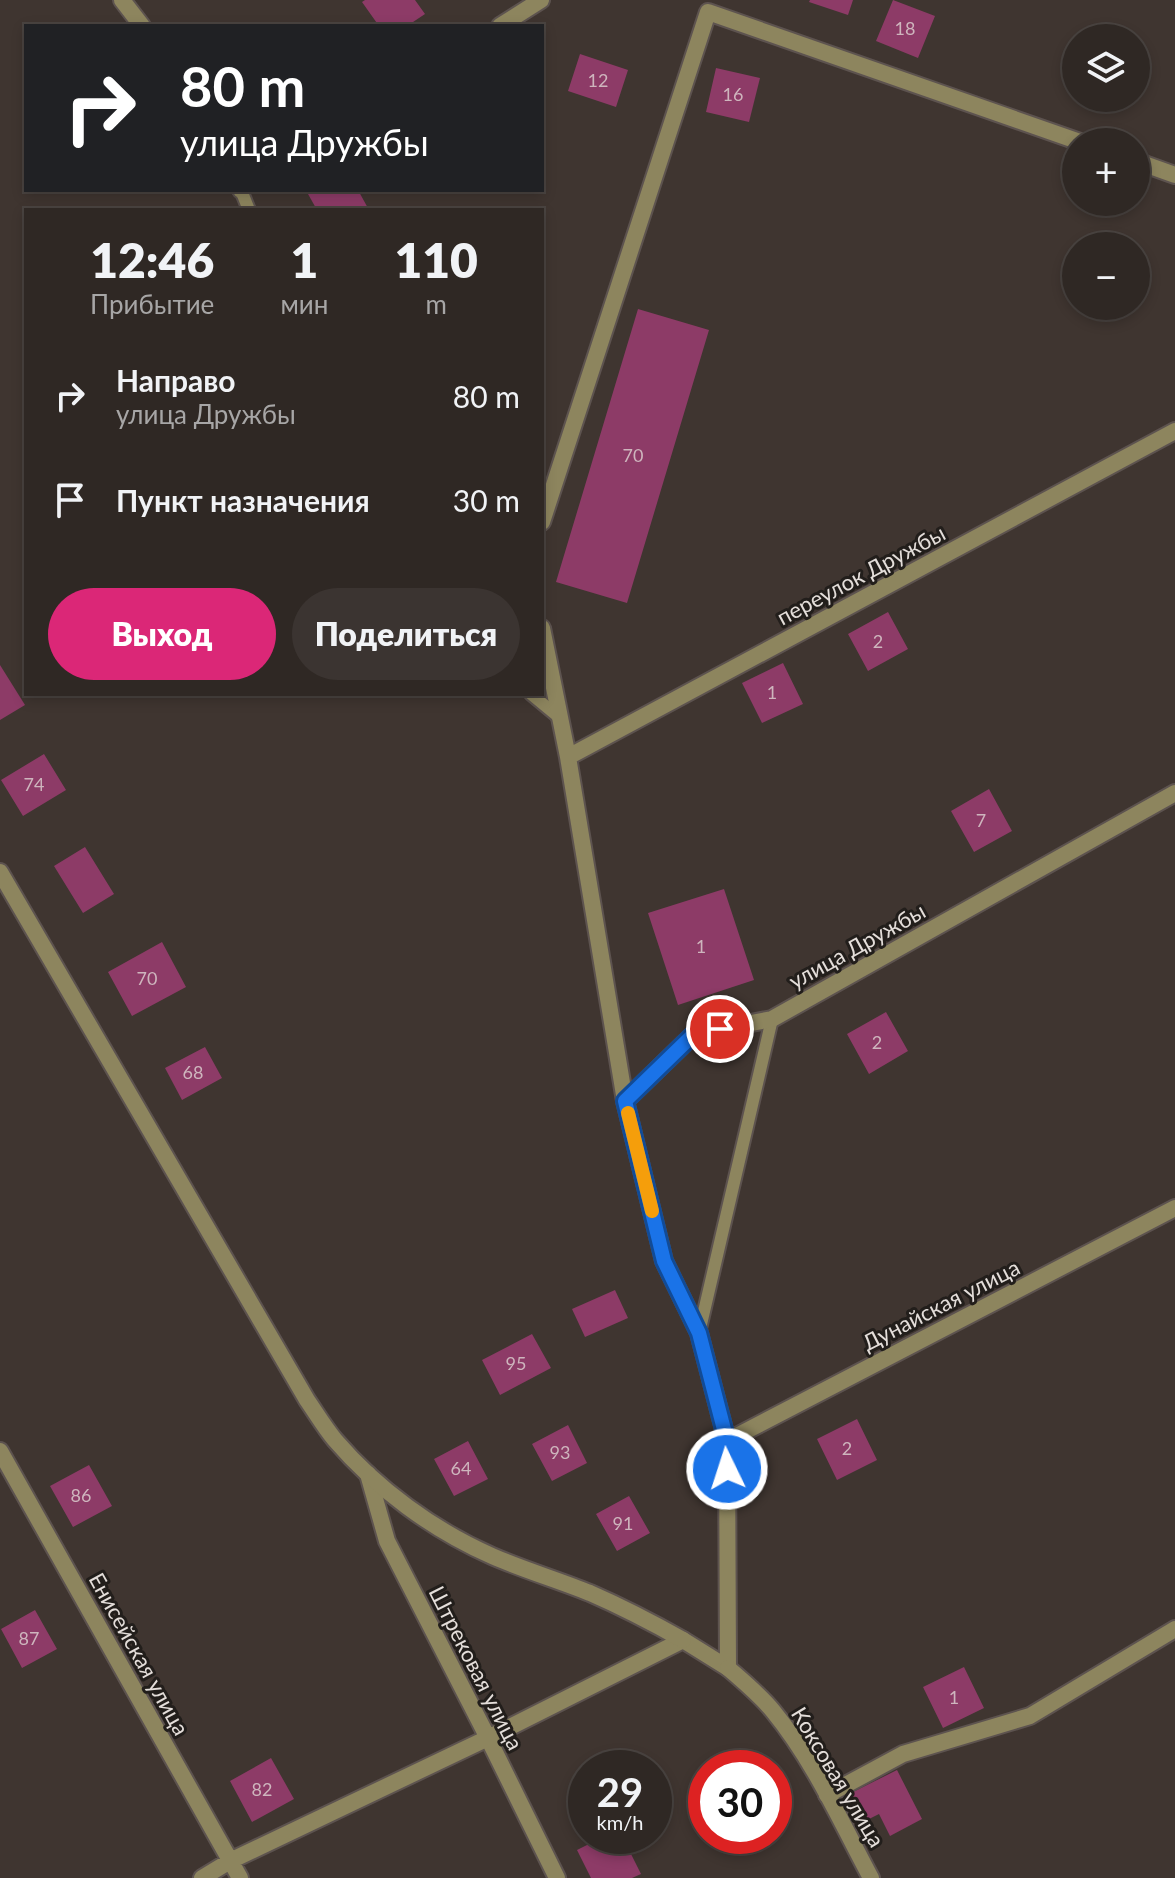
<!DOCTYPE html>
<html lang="ru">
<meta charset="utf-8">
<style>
:root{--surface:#2f2824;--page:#3b3431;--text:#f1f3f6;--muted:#a7a6a6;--line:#4a4441;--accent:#db2777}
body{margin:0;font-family:Lato,sans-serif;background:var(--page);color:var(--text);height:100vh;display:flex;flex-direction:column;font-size:30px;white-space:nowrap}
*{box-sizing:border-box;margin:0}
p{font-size:26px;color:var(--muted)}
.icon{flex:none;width:44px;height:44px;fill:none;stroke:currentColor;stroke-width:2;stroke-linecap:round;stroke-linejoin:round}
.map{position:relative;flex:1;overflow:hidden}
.details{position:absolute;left:24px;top:208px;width:520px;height:488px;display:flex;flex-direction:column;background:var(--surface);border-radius:0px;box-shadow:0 4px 12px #0003,0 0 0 2px var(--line)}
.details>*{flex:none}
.top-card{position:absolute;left:24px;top:24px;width:520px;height:168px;border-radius:0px;box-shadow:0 4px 12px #0003,0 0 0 2px var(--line);background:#202124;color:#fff;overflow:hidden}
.buttons{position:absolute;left:1062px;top:24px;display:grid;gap:16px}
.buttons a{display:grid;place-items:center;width:88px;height:88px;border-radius:50%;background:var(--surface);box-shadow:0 4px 12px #0003,0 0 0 2px var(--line);font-size:40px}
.speed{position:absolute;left:568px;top:1750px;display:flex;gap:16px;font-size:40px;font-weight:700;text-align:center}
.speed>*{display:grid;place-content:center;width:104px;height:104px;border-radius:50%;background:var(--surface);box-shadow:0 4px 12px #0003,0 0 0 2px var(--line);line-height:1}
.speed small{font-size:20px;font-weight:400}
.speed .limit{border:12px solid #d22;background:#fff;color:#111}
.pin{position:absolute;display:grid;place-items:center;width:68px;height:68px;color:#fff;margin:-34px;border:4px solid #fff;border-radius:50%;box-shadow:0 2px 8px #0007}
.me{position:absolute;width:88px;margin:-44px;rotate:356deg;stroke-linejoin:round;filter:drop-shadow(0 0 6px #0008)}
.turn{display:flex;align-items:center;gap:28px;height:168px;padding:0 24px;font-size:36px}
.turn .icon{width:104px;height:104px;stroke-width:2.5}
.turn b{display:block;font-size:56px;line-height:68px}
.eta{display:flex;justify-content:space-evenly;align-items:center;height:136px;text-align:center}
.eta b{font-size:48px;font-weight:800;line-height:56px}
.cta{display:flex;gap:16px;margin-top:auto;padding:16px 24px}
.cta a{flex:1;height:92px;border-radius:48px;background:var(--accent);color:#fff;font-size:32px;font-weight:800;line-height:92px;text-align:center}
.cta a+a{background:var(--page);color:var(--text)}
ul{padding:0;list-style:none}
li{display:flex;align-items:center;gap:24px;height:104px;padding:0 24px}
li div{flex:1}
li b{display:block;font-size:30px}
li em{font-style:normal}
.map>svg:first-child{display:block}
</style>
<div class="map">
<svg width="1175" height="1878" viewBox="0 0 1175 1878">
<rect width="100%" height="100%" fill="#3f3530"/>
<!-- building -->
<path fill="#8d3b67" d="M365,0H415L425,14L407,26H379L362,2Z
M810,0H853L848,15L809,2Z
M893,0L935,16L918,58L876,41Z
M580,54L628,70L616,107L568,91Z
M716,68L760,78L749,122L706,112Z
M315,190H358L369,210H317L308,194Z
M638,309L709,330L627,603L556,582Z
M888,612L908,649L868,671L848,634Z
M783,663L803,704L762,723L742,683Z
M0,665L25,705L0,720Z
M44,754L66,790L23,816L1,780Z
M989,789L1012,831L974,852L951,811Z
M85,847L114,894L83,913L54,866Z
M724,889L754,980L678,1005L648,913Z
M162,942L186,987L132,1016L108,972Z
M886,1012L908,1051L869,1074L847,1034Z
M205,1047L222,1078L182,1100L165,1068Z
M615,1290L628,1318L585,1337L572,1309Z
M532,1334L551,1368L500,1395L482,1360Z
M857,1419L877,1460L837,1480L817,1439Z
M568,1425L587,1463L552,1481L532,1444Z
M468,1441L488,1479L454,1496L434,1459Z
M89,1465L112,1506L73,1527L50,1486Z
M629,1496L650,1533L617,1551L596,1514Z
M35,1610L57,1649L22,1668L1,1629Z
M964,1667L984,1708L943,1728L923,1687Z
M271,1758L294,1799L252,1822L230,1781Z
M897,1770L922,1819L890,1836L879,1814L861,1823L847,1795Z
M605,1836H622L641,1874L632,1878H591L577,1850Z"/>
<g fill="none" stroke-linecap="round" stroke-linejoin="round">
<!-- service casing -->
<g stroke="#5d534f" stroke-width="16">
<path id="service" d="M241,190L249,210
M531,694L560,718
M699,1333L772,1019"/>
</g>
<!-- minor casing -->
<g stroke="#5d534f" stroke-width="20">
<path id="minor" d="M122,0L142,26
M500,26L541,0
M1136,161L1175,175
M241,190H242
M542,522L708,12L1080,142
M542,628L568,757L625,1101
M568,757L1175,431
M727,1441L1175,1208
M0,1451L240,1878
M368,1474L387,1541L488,1738L557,1878
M728,1668L727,1441L699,1333L664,1261L625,1101L694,1034L772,1019L1175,793
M827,1795L903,1754L1030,1716L1175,1629
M202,1878L230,1861L488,1738L683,1640L728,1668"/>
</g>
<!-- tertiary casing -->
<g stroke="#5d534f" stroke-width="20">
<path id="tertiary" d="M0,872L307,1400C316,1413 325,1428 335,1440C377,1489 433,1530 492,1556C524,1570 558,1580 590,1593C622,1607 653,1623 683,1640
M728,1668C744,1682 760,1695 773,1711C814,1761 841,1822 871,1878"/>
</g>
<!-- service -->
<use href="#service" stroke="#8d855e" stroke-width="12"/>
<!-- minor -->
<use href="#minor" stroke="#8d855e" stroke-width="16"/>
<!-- tertiary -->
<use href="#tertiary" stroke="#8d855e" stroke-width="16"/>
</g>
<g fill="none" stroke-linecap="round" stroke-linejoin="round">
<!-- route casing -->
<g stroke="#114b97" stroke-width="20">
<path id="route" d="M720,1029L694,1034L625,1101L664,1261L699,1333L727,1441V1469"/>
</g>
<!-- route -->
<use href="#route" stroke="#1a73e8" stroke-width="14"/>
<!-- slow -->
<path stroke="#f59e0b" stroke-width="14" d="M628,1113L652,1211"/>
</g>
<g text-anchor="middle" stroke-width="6" stroke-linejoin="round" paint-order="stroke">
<!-- number labels -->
<g font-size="18" fill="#ceb5bd">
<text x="905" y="35">18</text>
<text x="598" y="87">12</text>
<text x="733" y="101">16</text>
<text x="633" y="462">70</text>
<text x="878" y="648">2</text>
<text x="772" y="699">1</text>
<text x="34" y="791">74</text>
<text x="981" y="827">7</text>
<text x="701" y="953">1</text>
<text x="147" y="985">70</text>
<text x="877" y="1049">2</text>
<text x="193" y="1079">68</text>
<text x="516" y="1370">95</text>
<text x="847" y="1455">2</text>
<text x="560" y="1459">93</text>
<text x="461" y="1475">64</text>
<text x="81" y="1502">86</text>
<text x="623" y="1530">91</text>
<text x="29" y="1645">87</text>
<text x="954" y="1704">1</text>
<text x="262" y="1796">82</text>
</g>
<!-- street labels -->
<g font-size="22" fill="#e4deda" stroke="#221e1b">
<text transform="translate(861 575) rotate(-28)" y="8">переулок Дружбы</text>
<text transform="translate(857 946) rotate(-29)" y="8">улица Дружбы</text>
<text transform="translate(941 1305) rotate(-27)" y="8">Дунайская улица</text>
<text transform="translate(139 1654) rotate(61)" y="8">Енисейская улица</text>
<text transform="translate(476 1668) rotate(63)" y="8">Штрековая улица</text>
<text transform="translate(838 1777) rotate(59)" y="8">Коксовая улица</text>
</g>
</g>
</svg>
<div class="buttons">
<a><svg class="icon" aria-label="layers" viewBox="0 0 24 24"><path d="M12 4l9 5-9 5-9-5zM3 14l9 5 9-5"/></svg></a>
<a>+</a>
<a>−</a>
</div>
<div class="speed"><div>29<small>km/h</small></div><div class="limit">30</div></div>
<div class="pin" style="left:720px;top:1029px;background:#d93025"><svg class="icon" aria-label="arrive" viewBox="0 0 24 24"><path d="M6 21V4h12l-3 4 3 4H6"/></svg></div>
<svg class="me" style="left:727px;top:1469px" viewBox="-20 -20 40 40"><circle r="17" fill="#1a73e8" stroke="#fff" stroke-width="3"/><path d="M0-11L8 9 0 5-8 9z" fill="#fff"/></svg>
<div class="top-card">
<div class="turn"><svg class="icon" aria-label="right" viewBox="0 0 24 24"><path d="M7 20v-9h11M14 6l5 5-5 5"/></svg><div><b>80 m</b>улица Дружбы</div></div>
</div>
<section class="details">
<div class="eta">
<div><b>12:46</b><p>Прибытие</p></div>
<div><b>1</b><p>мин</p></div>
<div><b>110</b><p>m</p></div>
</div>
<ul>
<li><svg class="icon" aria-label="right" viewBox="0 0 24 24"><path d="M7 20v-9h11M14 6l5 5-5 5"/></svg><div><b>Направо</b><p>улица Дружбы</p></div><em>80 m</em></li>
<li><svg class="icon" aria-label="arrive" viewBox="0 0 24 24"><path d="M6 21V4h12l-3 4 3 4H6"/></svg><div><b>Пункт назначения</b></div><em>30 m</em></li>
</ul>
<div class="cta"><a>Выход</a><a>Поделиться</a></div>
</section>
</div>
